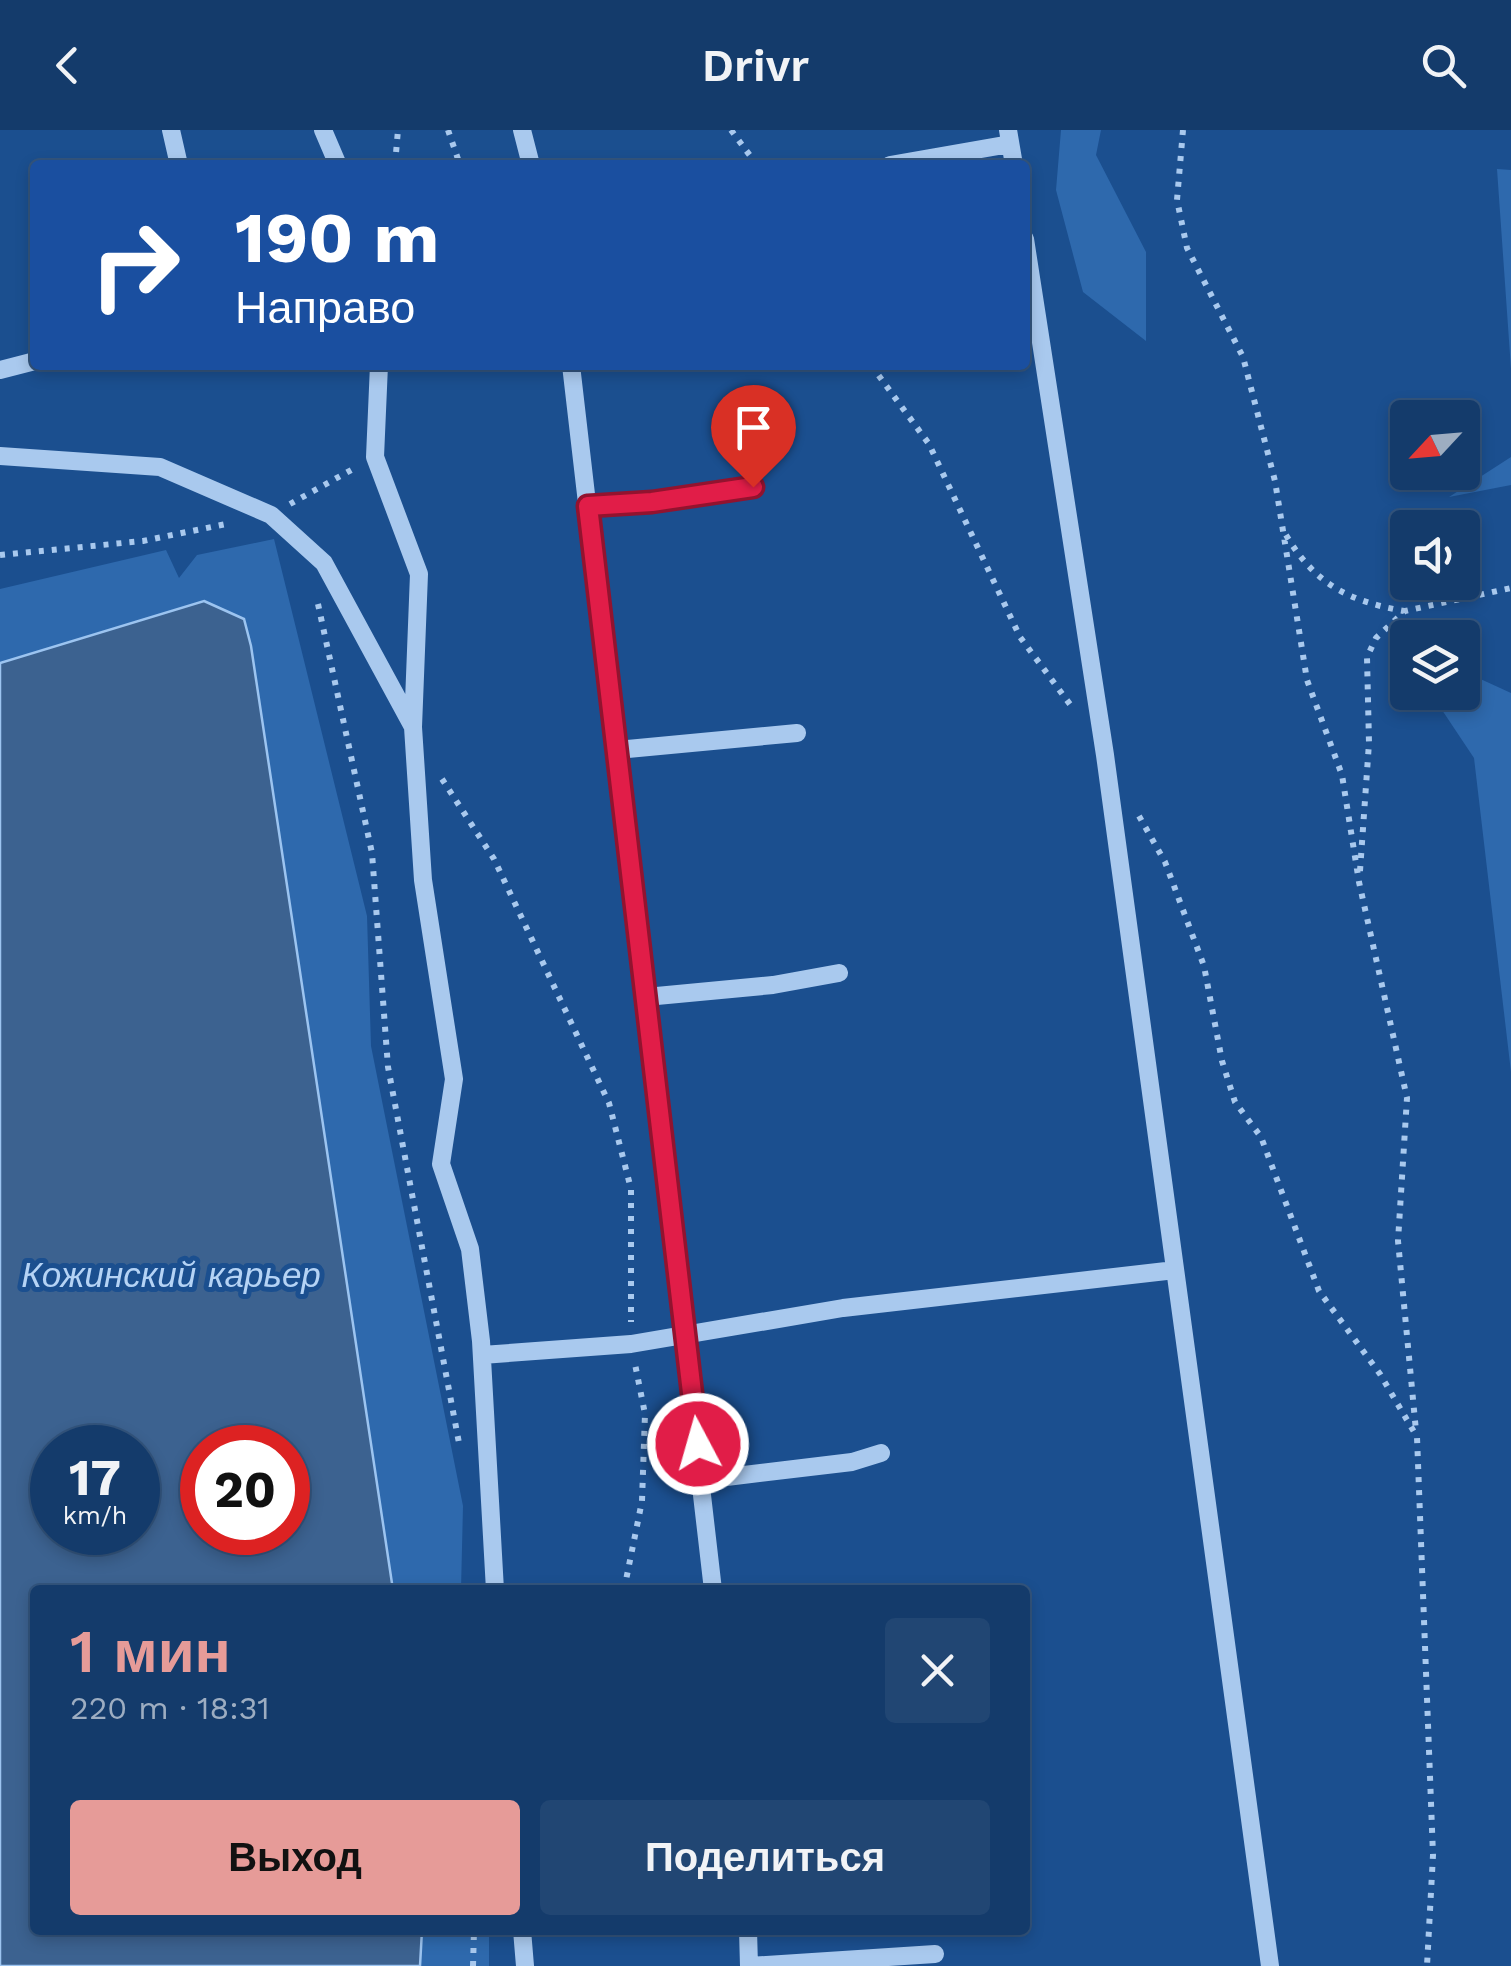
<!DOCTYPE html>
<html lang="ru">
<meta charset="utf-8">
<style>
:root{--surface:#143b6b;--page:#214673;--text:#f1f3f6;--muted:#9dadc1;--line:#33557e;--accent:#e69b98}
body{margin:0;font-family:"Work Sans",sans-serif;background:var(--page);color:var(--text);height:100vh;display:flex;flex-direction:column;font-size:38px;white-space:nowrap}
*{box-sizing:border-box;margin:0}
p{font-size:32px;color:var(--muted)}
.icon{flex:none;width:55px;height:55px;fill:none;stroke:currentColor;stroke-width:2;stroke-linecap:round;stroke-linejoin:round}
.map{position:relative;flex:1;overflow:hidden}
.sheet{position:absolute;left:30px;top:1455px;width:1000px;height:350px;display:flex;flex-direction:column;background:var(--surface);border-radius:10px;box-shadow:0 5px 15px #0003,0 0 0 2px var(--line)}
.sheet>*{flex:none}
.guide{position:absolute;left:30px;top:30px;width:1000px;height:210px;border-radius:10px;box-shadow:0 5px 15px #0003,0 0 0 2px var(--line);background:#1a4fa0;color:#fff;overflow:hidden}
.needle{width:65px;rotate:244deg}
.tools{position:absolute;left:1390px;top:270px;display:grid;gap:20px}
.tools a{display:grid;place-items:center;width:90px;height:90px;border-radius:10px;background:var(--surface);box-shadow:0 5px 15px #0003,0 0 0 2px var(--line);font-size:50px}
.speed{position:absolute;left:30px;top:1295px;display:flex;gap:20px;font-size:50px;font-weight:700;text-align:center}
.speed>*{display:grid;place-content:center;width:130px;height:130px;border-radius:50%;background:var(--surface);box-shadow:0 5px 15px #0003,0 0 0 2px var(--line);line-height:1}
.speed small{font-size:25px;font-weight:400}
.speed .limit{border:15px solid #d22;background:#fff;color:#111}
.pin{position:absolute;display:grid;place-items:center;width:85px;height:85px;color:#fff;margin:-102px -42px;border-radius:50% 50% 50% 0;rotate:-45deg;box-shadow:0 0 10px #0007}
.pin .icon{rotate:45deg}
.me{position:absolute;width:110px;margin:-55px;rotate:354deg;stroke-linejoin:round;filter:drop-shadow(0 0 8px #0008)}
.turn{display:flex;align-items:center;gap:35px;height:210px;padding:0 40px;font-size:45px}
.turn .icon{width:130px;height:130px;stroke-width:2.5}
.turn b{display:block;font-size:70px;line-height:85px}
.round{display:grid;place-items:center;flex:none;width:105px;height:105px;border-radius:10px;background:var(--page)}
.overview{display:flex;align-items:center;justify-content:space-between;height:170px;padding:0 40px}
h1{font-size:60px;font-weight:600;line-height:75px;color:var(--accent)}
.primary-button{display:flex;gap:20px;margin-top:auto;padding:20px 40px}
.primary-button a{flex:1;height:115px;border-radius:10px;background:var(--accent);color:#111;font-size:40px;font-weight:600;line-height:115px;text-align:center}
.primary-button a+a{background:var(--page);color:var(--text)}
header{display:flex;justify-content:space-between;align-items:center;height:130px;padding:0 40px;background:var(--surface);font-size:45px;font-weight:600}
.map>svg:first-child{display:block}
</style>
<header><svg class="icon" aria-label="back" viewBox="0 0 24 24"><path d="M15 5l-7 7 7 7"/></svg>Drivr<svg class="icon" aria-label="search" viewBox="0 0 24 24"><circle cx="10" cy="10" r="6"/><path d="M15 15l6 6"/></svg></header>
<div class="map">
<svg width="1511" height="1836" viewBox="0 0 1511 1836">
<rect width="100%" height="100%" fill="#1b4f8f"/>
<!-- green -->
<path fill="#2e69ad" d="M1061,0H1101L1096,25L1146,122V211L1083,162L1056,60Z
M1497,39L1511,40V239Z
M1511,327V355L1449,367Z
M274,409L367,786L371,916L463,1376L461,1460H393L244,489L204,471L0,533V459L166,420L179,448L197,425Z
M1463,541L1511,563V942L1474,628L1438,574L1446,563L1462,562Z
M422,1800H489V1836H420Z"/>
<!-- water -->
<path fill="#3c6290" stroke="#9cc4f0" stroke-width="2.5" fill-rule="evenodd" d="M204,471L244,489L251,516L393,1460H35V1800H422L420,1836H0V533ZM52,1318H138V1402H52ZM202,1318H288V1402H202Z"/>
<g fill="none" stroke-linecap="round" stroke-linejoin="round">
<!-- path -->
<path stroke="#a9c9ee" stroke-width="6" stroke-dasharray="5 8" stroke-linecap="butt" d="M448,0L460,35
M731,0L757,35
M1183,0L1177,70L1187,118L1243,227L1275,351L1307,550L1342,645L1359,752L1407,968L1398,1111L1416,1301
M395,35L398,0
M871,235L929,314L1020,507L1072,577
M290,374L353,339
M1286,405C1315,454 1348,471 1404,481
M0,425L143,411L226,394
M318,474L372,723L388,937L459,1313
M442,649L494,729L609,973L631,1059V1192
M1139,686L1165,732L1204,836L1222,931L1235,972L1261,1007L1319,1161L1380,1244L1417,1307L1433,1725L1427,1836
M1360,741L1369,613L1367,527L1376,508L1405,481L1511,458
M624,1460L642,1371L645,1284L635,1234
M473,1836L474,1800"/>
<!-- minor -->
<path stroke="#a9c9ee" stroke-width="18" d="M171,0L179,35
M323,0L338,35
M522,0L531,35
M1008,0L1014,35
M890,35L1010,14
M1025,109L1105,625L1270,1836
M379,235L375,327L419,444L413,597L423,750L454,949L441,1034L470,1119L481,1211L495,1460
M571,235L713,1460
M0,240L35,231
M0,326L160,337L271,385L324,433L413,597
M588,376L651,372L753,357
M617,620L797,603
M646,867L773,855L839,843
M482,1225L631,1214L843,1178L1175,1140
M702,1350L852,1332L881,1323
M522,1800L525,1836
M748,1800L749,1836
M749,1836L935,1824"/>
</g>
<g fill="none" stroke-linecap="round" stroke-linejoin="round">
<!-- route casing -->
<g stroke="#92132f" stroke-width="25">
<path id="route" d="M698,1314L588,376L652,372L753,357"/>
</g>
<!-- route -->
<use href="#route" stroke="#e11d48" stroke-width="18"/>
</g>
<g text-anchor="middle" stroke-width="10" stroke-linejoin="round" paint-order="stroke">
<!-- water labels -->
<g font-size="35" font-style="italic" fill="#b5d3f5" stroke="#1b4f8f">
<text x="171" y="1157">Кожинский карьер</text>
</g>
</g>
</svg>
<div class="tools">
<a><svg class="needle" viewBox="-14 -14 28 28"><path d="M0-13l5 13h-10z" fill="#e53935"/><path d="M0 13l5-13h-10z" fill="#9dadc1"/></svg></a>
<a><svg class="icon" aria-label="sound" viewBox="0 0 24 24"><path d="M4 9h4l5-4v14l-5-4H4zM17 9q2 3 0 6"/></svg></a>
<a><svg class="icon" aria-label="layers" viewBox="0 0 24 24"><path d="M12 4l9 5-9 5-9-5zM3 14l9 5 9-5"/></svg></a>
</div>
<div class="speed"><div>17<small>km/h</small></div><div class="limit">20</div></div>
<div class="pin" style="left:753px;top:357px;background:#d93025"><svg class="icon" aria-label="arrive" viewBox="0 0 24 24"><path d="M6 21V4h12l-3 4 3 4H6"/></svg></div>
<svg class="me" style="left:698px;top:1314px" viewBox="-20 -20 40 40"><circle r="17" fill="#e11d48" stroke="#fff" stroke-width="3"/><path d="M0-11L8 9 0 5-8 9z" fill="#fff"/></svg>
<div class="guide">
<div class="turn"><svg class="icon" aria-label="right" viewBox="0 0 24 24"><path d="M7 20v-9h11M14 6l5 5-5 5"/></svg><div><b>190 m</b>Направо</div></div>
</div>
<section class="sheet">
<div class="overview"><div><h1>1 мин</h1><p>220 m · 18:31</p></div><a class="round"><svg class="icon" aria-label="close" viewBox="0 0 24 24"><path d="M6 6l12 12M18 6L6 18"/></svg></a></div>
<div class="primary-button"><a>Выход</a><a>Поделиться</a></div>
</section>
</div>
